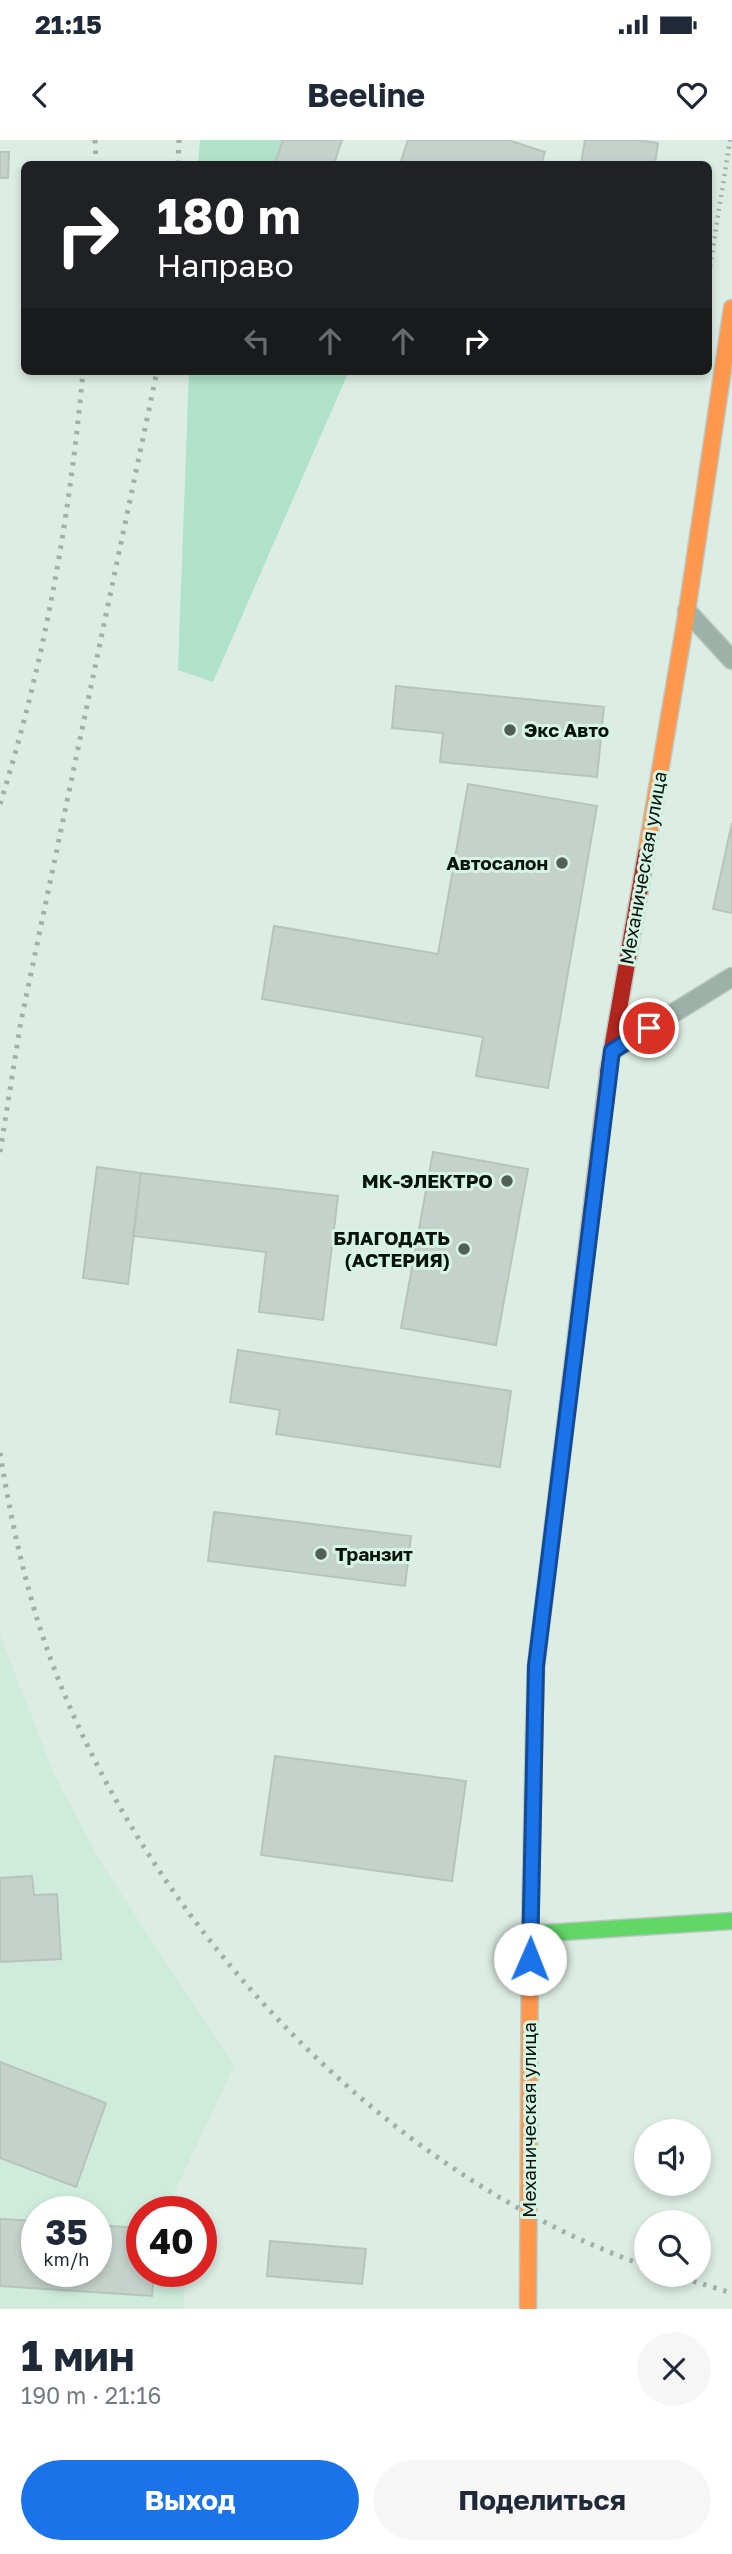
<!DOCTYPE html>
<html lang="ru">
<meta charset="utf-8">
<style>
:root{--surface:#fff;--page:#f6f6f7;--text:#1f2937;--muted:#747a83;--accent:#1a73e8}
body{margin:0;font-family:"Golos Text",sans-serif;background:var(--page);color:var(--text);height:100vh;display:flex;flex-direction:column;font-size:26px;white-space:nowrap}
*{box-sizing:border-box;margin:0}
p{font-size:23px;color:var(--muted)}
.icon{flex:none;width:38px;height:38px;fill:none;stroke:currentColor;stroke-width:2;stroke-linecap:round;stroke-linejoin:round}
.map{position:relative;height:2169px;overflow:hidden}
.details{display:flex;flex-direction:column;background:var(--surface);flex:1}
.details>*{flex:none}
.banner{position:absolute;left:21px;top:21px;width:691px;height:214px;border-radius:10px;box-shadow:0 4px 10px #0003;background:#202124;color:#fff;overflow:hidden}
.fabs{position:absolute;left:634px;top:1979px;display:grid;gap:14px}
.fabs a{display:grid;place-items:center;width:77px;height:77px;border-radius:50%;background:var(--surface);box-shadow:0 4px 10px #0003;font-size:35px}
.speed{position:absolute;left:21px;top:2056px;display:flex;gap:14px;font-size:35px;font-weight:700;text-align:center}
.speed>*{display:grid;place-content:center;width:91px;height:91px;border-radius:50%;background:var(--surface);box-shadow:0 4px 10px #0003;line-height:1}
.speed small{font-size:18px;font-weight:400}
.speed .limit{border:10px solid #d22;background:#fff;color:#111}
.pin{position:absolute;display:grid;place-items:center;width:60px;height:60px;color:#fff;margin:-30px;border:4px solid #fff;border-radius:50%;box-shadow:0 2px 7px #0007}
.me{position:absolute;width:77px;margin:-38px;rotate:1deg;stroke-linejoin:round;filter:drop-shadow(0 0 5px #0008)}
.turn{display:flex;align-items:center;gap:24px;height:147px;padding:0 21px;font-size:32px}
.turn .icon{width:91px;height:91px;stroke-width:2.5}
.turn b{display:block;font-size:49px;line-height:60px}
.lanes{display:flex;align-items:center;height:66px;padding:0 21px;background:#0003;justify-content:center;gap:35px;direction:ltr}
.lanes .off{opacity:.35}
.round{display:grid;place-items:center;flex:none;width:74px;height:74px;border-radius:37px;background:var(--page)}
.overview{display:flex;align-items:center;justify-content:space-between;height:119px;padding:0 21px}
h1{font-size:42px;font-weight:700;line-height:52px}
.primary-button{display:flex;gap:14px;margin-top:auto;padding:14px 21px}
.primary-button a{flex:1;height:80px;border-radius:42px;background:var(--accent);color:#fff;font-size:28px;font-weight:700;line-height:80px;text-align:center}
.primary-button a+a{background:var(--page);color:var(--text)}
.status{display:flex;justify-content:space-between;align-items:center;height:49px;padding:0 35px;background:var(--surface);direction:ltr}
.status svg{height:19px;fill:currentColor}
header{display:flex;justify-content:space-between;align-items:center;height:91px;padding:0 21px;background:var(--surface);font-size:32px;font-weight:700}
.map>svg:first-child{display:block}
</style>
<div class="status"><b>21:15</b><svg viewBox="0 0 49 12"><path d="M0 12V9h3v3zM5 12V6h3v6zM10 12V3h3v9zM15 12V0h3v12zM26 1h20v11H26zM47 4h2v5h-2z"/></svg></div>
<header><svg class="icon" aria-label="back" viewBox="0 0 24 24"><path d="M15 5l-7 7 7 7"/></svg>Beeline<svg class="icon" aria-label="heart" viewBox="0 0 24 24"><path d="M12 20l-8-8c-3-5 5-10 8-4 3-6 11-1 8 4z"/></svg></header>
<div class="map">
<svg width="732" height="2169" viewBox="0 0 732 2169">
<rect width="100%" height="100%" fill="#dcede4"/>
<!-- built -->
<path fill="#ceebdc" fill-rule="evenodd" d="M0,1495L54,1634L101,1723L234,1926L165,2072H142V2132H186L183,2169H0ZM37,2072H96V2132H37Z"/>
<!-- green -->
<path fill="#b0e1ca" d="M200,0H283L275,24H198Z
M189,231H349L213,542L178,530Z"/>
<!-- building -->
<path fill="#c5d2cb" stroke="#b6c4bd" stroke-width="2" d="M283,0H342L334,24H275Z
M408,0H508L545,12L541,24H400Z
M585,0H638L658,3L655,24H581Z
M0,12H9L8,38H0Z
M396,546L604,567L597,637L440,622L443,593L392,588Z
M468,644L597,666L548,948L476,936L483,897L262,859L274,786L438,814Z
M732,683V773L713,769Z
M433,1012L528,1029L496,1205L401,1188Z
M97,1027L141,1033L128,1144L83,1138Z
M141,1033L338,1056L323,1180L259,1172L266,1112L133,1096Z
M238,1210L511,1251L500,1327L276,1294L280,1270L230,1262Z
M214,1372L411,1396L405,1446L208,1421Z
M275,1616L466,1641L452,1741L261,1715Z
M32,1736L34,1755L57,1754L61,1819L0,1822V1738Z
M0,1922L106,1963L76,2047L0,2018Z
M0,2079L37,2081V2132H96V2085L142,2088V2132H154L152,2156L0,2146Z
M270,2101L366,2109L362,2144L267,2136Z"/>
<g fill="none" stroke-linecap="round" stroke-linejoin="round">
<!-- lane casing -->
<g stroke="#bcc8c2" stroke-width="21">
<path id="lane" d="M687,471L732,520
M615,909L732,837"/>
</g>
<!-- fast casing -->
<g stroke="#bcc8c2" stroke-width="19">
<path id="fast" d="M530,1794L732,1781"/>
</g>
<!-- slow casing -->
<g stroke="#bcc8c2" stroke-width="19">
<path id="slow" d="M646,714L687,471L732,168
M568,1263L608,932
M528,2169L530,1794L534,1594"/>
</g>
<!-- jam casing -->
<g stroke="#bcc8c2" stroke-width="19">
<path id="jam" d="M608,932L646,714
M534,1594L536,1526L568,1263"/>
</g>
<!-- path -->
<path stroke="#a2b2aa" stroke-width="4.5" stroke-dasharray="2 5" stroke-linecap="butt" d="M709,133L730,0"/>
<!-- lane -->
<use href="#lane" stroke="#9cb2a8" stroke-width="18"/>
<!-- fast -->
<use href="#fast" stroke="#63d668" stroke-width="16"/>
<!-- slow -->
<use href="#slow" stroke="#ff974d" stroke-width="16"/>
<!-- jam -->
<use href="#jam" stroke="#b3261e" stroke-width="16"/>
<!-- rail -->
<path stroke="#a0b1a8" stroke-width="5" stroke-dasharray="3.5 7" stroke-linecap="butt" d="M95,0L96,24
M178,24L179,0
M0,664C44,525 70,377 83,231
M0,1012L21,881L157,231
M0,1313C11,1380 25,1446 47,1509C142,1777 376,2031 646,2126
M673,2135L732,2153"/>
</g>
<g fill="none" stroke-linecap="round" stroke-linejoin="round">
<!-- route casing -->
<g stroke="#114b97" stroke-width="18">
<path id="route" d="M530,1819L536,1526L612,911L649,888"/>
</g>
<!-- route -->
<use href="#route" stroke="#1a73e8" stroke-width="12"/>
</g>
<!-- markers -->
<g fill="#525f59" stroke="#d5f4e4" stroke-width="2.5">
<circle cx="510" cy="590" r="7"/>
<circle cx="562" cy="723" r="7"/>
<circle cx="507" cy="1041" r="7"/>
<circle cx="464" cy="1109" r="7"/>
<circle cx="321" cy="1414" r="7"/>
</g>
<g text-anchor="middle" stroke-width="6" stroke-linejoin="round" paint-order="stroke">
<!-- poi labels -->
<g font-size="19" font-weight="bold" fill="#08130e" stroke="#d5f4e4" text-anchor="end">
<text x="524" y="597" text-anchor="start">Экс Авто</text>
<text x="548" y="730">Автосалон</text>
<text x="493" y="1048">МК-ЭЛЕКТРО</text>
<text x="450" y="1105">БЛАГОДАТЬ<tspan x="450" dy="22">(АСТЕРИЯ)</tspan></text>
<text x="335" y="1421" text-anchor="start">Транзит</text>
</g>
<!-- street labels -->
<g font-size="19" fill="#08130e" stroke="#d5f4e4">
<text transform="translate(643 728) rotate(-80)" y="7">Механическая улица</text>
<text transform="translate(529 1980) rotate(-90)" y="7">Механическая улица</text>
</g>
</g>
</svg>
<div class="fabs">
<a><svg class="icon" aria-label="sound" viewBox="0 0 24 24"><path d="M4 9h4l5-4v14l-5-4H4zM17 9q2 3 0 6"/></svg></a>
<a><svg class="icon" aria-label="search" viewBox="0 0 24 24"><circle cx="10" cy="10" r="6"/><path d="M15 15l6 6"/></svg></a>
</div>
<div class="speed"><div>35<small>km/h</small></div><div class="limit">40</div></div>
<div class="pin" style="left:649px;top:888px;background:#d93025"><svg class="icon" aria-label="arrive" viewBox="0 0 24 24"><path d="M6 21V4h12l-3 4 3 4H6"/></svg></div>
<svg class="me" style="left:530px;top:1819px" viewBox="-20 -20 40 40"><circle r="19" fill="#fff"/><path d="M0-13L10 11 0 6-10 11z" fill="#1a73e8"/></svg>
<div class="banner">
<div class="turn"><svg class="icon" aria-label="right" viewBox="0 0 24 24"><path d="M7 20v-9h11M14 6l5 5-5 5"/></svg><div><b>180 m</b>Направо</div></div>
<div class="lanes"><svg class="icon off" aria-label="left" viewBox="0 0 24 24"><path d="M17 20v-9H6M10 6l-5 5 5 5"/></svg><svg class="icon off" aria-label="ahead" viewBox="0 0 24 24"><path d="M12 20V5M6 11l6-6 6 6"/></svg><svg class="icon off" aria-label="ahead" viewBox="0 0 24 24"><path d="M12 20V5M6 11l6-6 6 6"/></svg><svg class="icon" aria-label="right" viewBox="0 0 24 24"><path d="M7 20v-9h11M14 6l5 5-5 5"/></svg></div>
</div>
</div>
<section class="details">
<div class="overview"><div><h1>1 мин</h1><p>190 m · 21:16</p></div><a class="round"><svg class="icon" aria-label="close" viewBox="0 0 24 24"><path d="M6 6l12 12M18 6L6 18"/></svg></a></div>
<div class="primary-button"><a>Выход</a><a>Поделиться</a></div>
</section>
